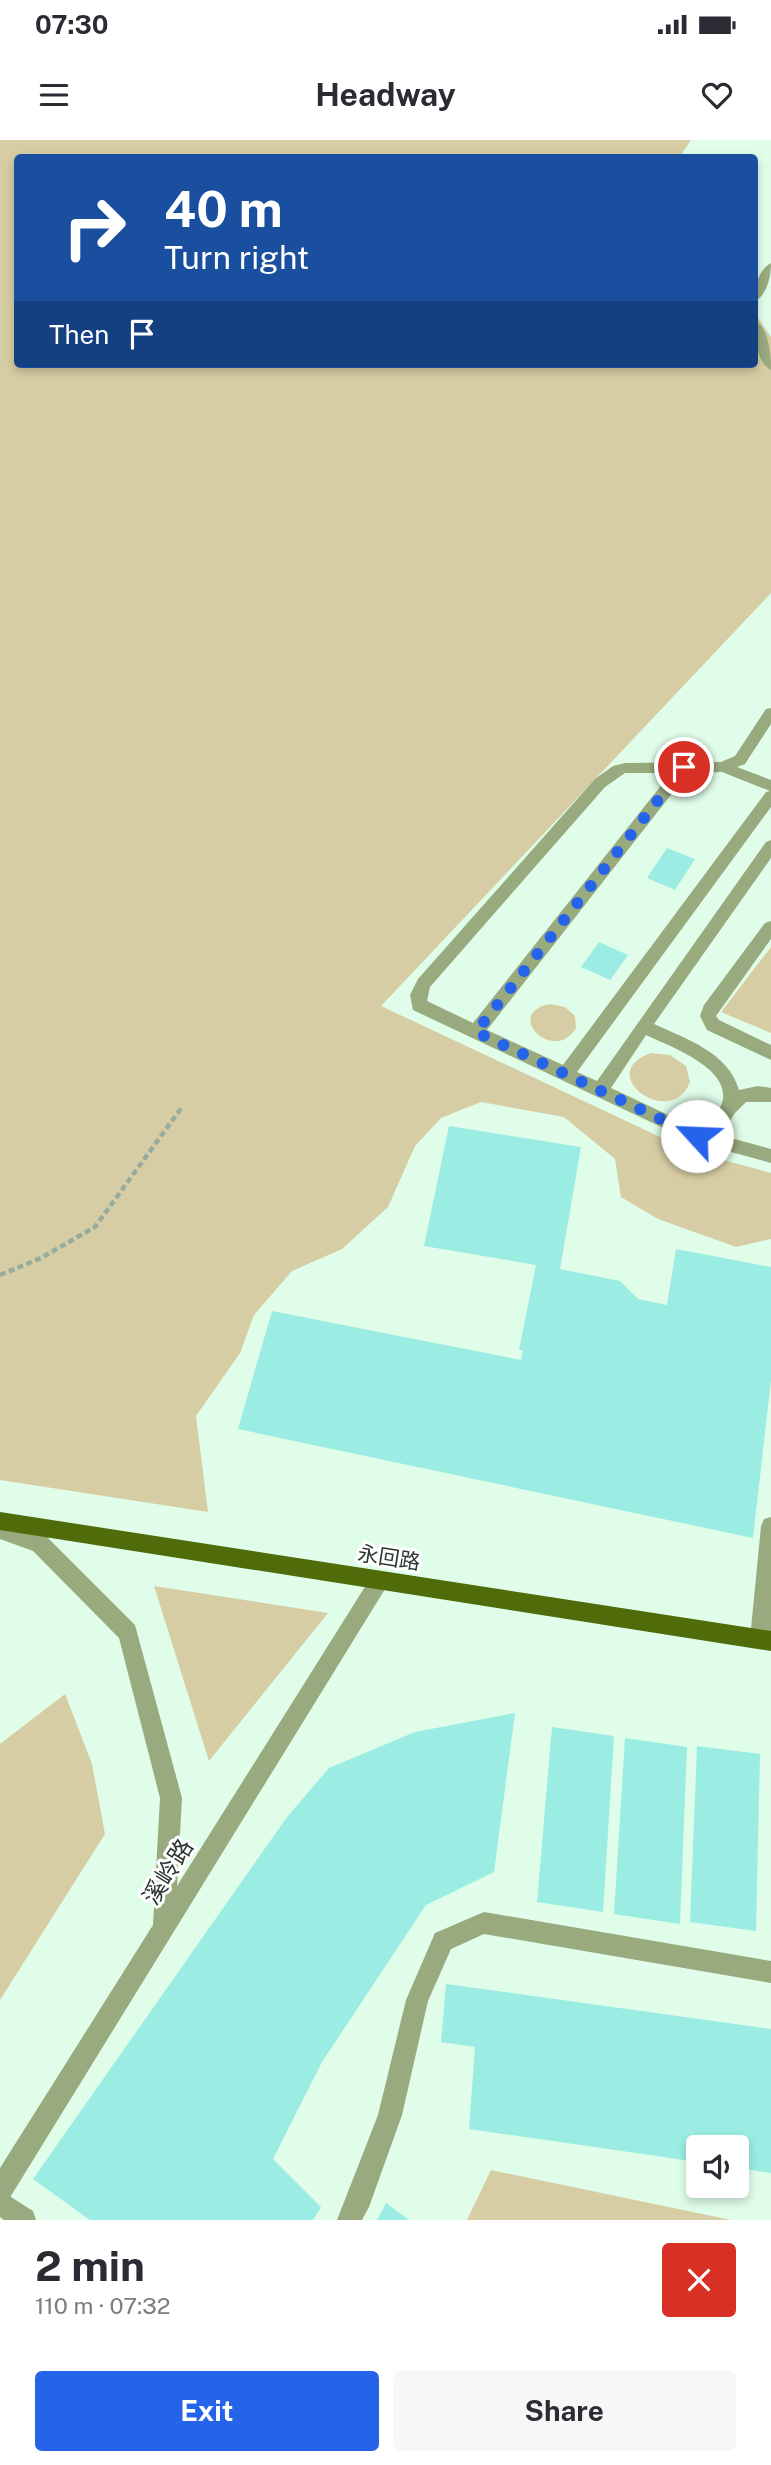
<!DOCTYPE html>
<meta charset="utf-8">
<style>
:root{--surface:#fff;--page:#f7f7f7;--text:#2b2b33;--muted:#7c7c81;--accent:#2563eb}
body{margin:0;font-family:"Public Sans","Noto Sans SC",sans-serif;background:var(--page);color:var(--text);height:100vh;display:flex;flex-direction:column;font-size:26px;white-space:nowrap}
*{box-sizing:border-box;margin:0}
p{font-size:23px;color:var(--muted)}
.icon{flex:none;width:38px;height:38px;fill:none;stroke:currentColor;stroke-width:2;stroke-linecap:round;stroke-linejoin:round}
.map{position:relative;height:2080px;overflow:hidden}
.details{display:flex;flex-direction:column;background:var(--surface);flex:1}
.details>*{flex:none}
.top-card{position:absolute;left:14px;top:14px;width:744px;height:214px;border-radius:7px;box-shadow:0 4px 10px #0003;background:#1a4fa0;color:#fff;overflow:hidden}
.controls{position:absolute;left:686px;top:1995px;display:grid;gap:14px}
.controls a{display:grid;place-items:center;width:63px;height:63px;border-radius:7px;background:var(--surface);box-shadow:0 4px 10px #0003;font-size:35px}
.pin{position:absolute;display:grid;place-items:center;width:60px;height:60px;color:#fff;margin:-30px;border:4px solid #fff;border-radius:50%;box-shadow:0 2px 7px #0007}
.me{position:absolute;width:77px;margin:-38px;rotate:295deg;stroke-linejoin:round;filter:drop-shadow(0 0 5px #0008)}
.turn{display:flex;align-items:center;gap:24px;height:147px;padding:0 35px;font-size:32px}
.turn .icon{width:91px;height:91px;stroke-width:2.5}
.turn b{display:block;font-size:49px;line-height:60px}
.then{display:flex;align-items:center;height:66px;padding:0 35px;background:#0003;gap:14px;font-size:26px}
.round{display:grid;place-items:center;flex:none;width:74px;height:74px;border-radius:7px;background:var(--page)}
.head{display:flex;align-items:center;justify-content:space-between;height:119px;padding:0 35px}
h1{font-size:42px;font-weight:700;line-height:52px}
.primary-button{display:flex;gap:14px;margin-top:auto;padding:14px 35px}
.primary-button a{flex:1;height:80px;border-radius:7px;background:var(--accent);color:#fff;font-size:28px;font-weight:700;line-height:80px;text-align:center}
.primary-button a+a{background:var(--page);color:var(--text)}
.status{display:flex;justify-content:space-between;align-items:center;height:49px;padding:0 35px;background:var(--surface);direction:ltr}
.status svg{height:19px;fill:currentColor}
header{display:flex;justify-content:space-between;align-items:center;height:91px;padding:0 35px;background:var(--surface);font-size:32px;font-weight:700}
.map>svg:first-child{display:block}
</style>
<div class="status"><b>07:30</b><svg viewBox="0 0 49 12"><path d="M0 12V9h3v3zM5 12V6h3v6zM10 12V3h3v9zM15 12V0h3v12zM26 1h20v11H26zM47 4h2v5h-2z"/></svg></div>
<header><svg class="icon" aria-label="menu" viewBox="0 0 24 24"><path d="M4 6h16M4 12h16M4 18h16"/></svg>Headway<svg class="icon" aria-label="heart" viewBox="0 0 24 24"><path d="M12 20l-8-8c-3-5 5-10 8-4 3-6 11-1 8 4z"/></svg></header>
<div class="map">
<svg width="771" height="2080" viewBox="0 0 771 2080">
<rect width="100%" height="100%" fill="#dffde9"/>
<!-- green -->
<path fill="#d7cda4" d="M0,0H691L679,18H18V224H754V172L771,197V453L381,866L690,1011L771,1033V1099L736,1107L658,1079L621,1057L615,1019L564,977L481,962L441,978L415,1006L388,1067L342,1109L292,1131L254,1175L240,1213L196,1276L208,1372L0,1340Z
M771,807V893L721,872Z
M550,864L565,867L575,876L576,888C554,925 502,873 550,864Z
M651,913L670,915L686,926L690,942C672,991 592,934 651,913Z
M154,1446L328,1473L209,1621Z
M65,1554L92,1624L105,1694L0,1860V1604Z
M491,2030L731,2080H467Z"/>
<!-- building -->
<path fill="#9bece2" d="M667,708L695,719L675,750L647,738Z
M599,802L628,815L610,840L581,827Z
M449,986L581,1007L560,1129L620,1141L638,1159L667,1165L676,1109L771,1127V1240L753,1398L238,1289L272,1171L521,1220L523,1210H519L536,1125L424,1106Z
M515,1573L494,1732L426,1765L322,1922L273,2019L321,2067L313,2080H90L33,2039L287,1677L329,1628L415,1592Z
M552,1587L614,1596L603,1772L537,1762Z
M625,1598L687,1607L680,1784L614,1774Z
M697,1606L760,1614L756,1791L690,1782Z
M446,1844L771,1889V2033L737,2028V2007H698V2022L469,1989L475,1907L441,1902Z
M386,2063L409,2080H377Z"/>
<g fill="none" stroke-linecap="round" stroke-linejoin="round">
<!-- path -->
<path stroke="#96ad9e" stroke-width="4.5" stroke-dasharray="6 3.5" stroke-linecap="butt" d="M0,1135L41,1118L95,1087L182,967"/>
<!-- service -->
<path fill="#99aa7f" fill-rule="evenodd" d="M771,568V584L745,624L737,627L771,640V667L577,932L597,941L766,702L771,700V718L654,884C686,899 728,912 739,950L758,946L771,948V962H746L735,973L720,995L771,1009V1023L691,1001L413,870L410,855L418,839L595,639L613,626L625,623L721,622L735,616L766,569ZM722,632L770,651L766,652L563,925L487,890L688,633ZM625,633H671L473,883L427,861L430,847L605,647ZM646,895C669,906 728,927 723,959C722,968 711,980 706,988L698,989L611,948Z
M771,781V799L716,876L719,880L771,905V920L707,890L700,876L704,865L765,783Z
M771,1377V1491L767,1506L760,1509L753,1506L750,1499L761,1386L764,1379Z
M484,1772L771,1821V1843L484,1794L451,1809L428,1861L402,1975L369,2067L362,2080H337L378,1975L406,1860L435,1793Z
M0,2050L33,2071L36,2080H4L0,2077Z"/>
<!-- minor -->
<path fill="#99aa7f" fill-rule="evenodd" d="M771,123C771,137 767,155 754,162C754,148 758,130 771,123Z
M754,180C769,187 771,214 771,230C756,222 754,195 754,180Z"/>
<!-- tertiary -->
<path fill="#99aa7f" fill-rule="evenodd" d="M0,1381L47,1397L135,1485L182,1658L177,1746L373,1434L380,1431L387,1434L390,1441L9,2059L0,2062V2028L153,1785L160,1658L119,1498L33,1411L0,1399Z"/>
<!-- primary -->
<path fill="#4f6b0a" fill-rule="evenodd" d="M0,1372L771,1491V1511L0,1390Z"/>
</g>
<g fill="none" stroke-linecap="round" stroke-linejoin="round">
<!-- route -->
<path stroke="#2563eb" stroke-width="12" stroke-dasharray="0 21.6" d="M684,627L476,892L697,996"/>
</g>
<g text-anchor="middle" stroke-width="6" stroke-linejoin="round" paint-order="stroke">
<!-- street labels -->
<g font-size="21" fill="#2b372f" stroke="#fff">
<text transform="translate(389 1418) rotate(9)" y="7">永回路</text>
</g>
<!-- near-street labels -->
<g font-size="24" fill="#2b372f" stroke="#fff">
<text transform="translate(168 1732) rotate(-58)" y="8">溪岭路</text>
</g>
</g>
</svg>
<div class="controls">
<a><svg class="icon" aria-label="sound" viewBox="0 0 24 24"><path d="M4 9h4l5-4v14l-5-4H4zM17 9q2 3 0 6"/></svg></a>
</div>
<div class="pin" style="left:684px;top:627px;background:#d93025"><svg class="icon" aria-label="arrive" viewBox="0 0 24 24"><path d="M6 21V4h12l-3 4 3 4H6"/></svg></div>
<svg class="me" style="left:697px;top:996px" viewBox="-20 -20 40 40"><circle r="19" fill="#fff"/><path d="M0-13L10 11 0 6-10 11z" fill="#2563eb"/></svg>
<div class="top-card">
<div class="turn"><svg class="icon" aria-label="right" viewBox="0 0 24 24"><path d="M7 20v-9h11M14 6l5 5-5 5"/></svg><div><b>40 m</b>Turn right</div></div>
<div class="then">Then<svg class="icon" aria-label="arrive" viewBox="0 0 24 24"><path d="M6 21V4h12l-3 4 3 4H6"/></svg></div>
</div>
</div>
<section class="details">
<div class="head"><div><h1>2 min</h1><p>110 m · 07:32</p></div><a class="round" style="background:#d93025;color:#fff"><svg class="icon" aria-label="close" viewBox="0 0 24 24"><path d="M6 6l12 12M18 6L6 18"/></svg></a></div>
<div class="primary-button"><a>Exit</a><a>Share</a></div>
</section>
